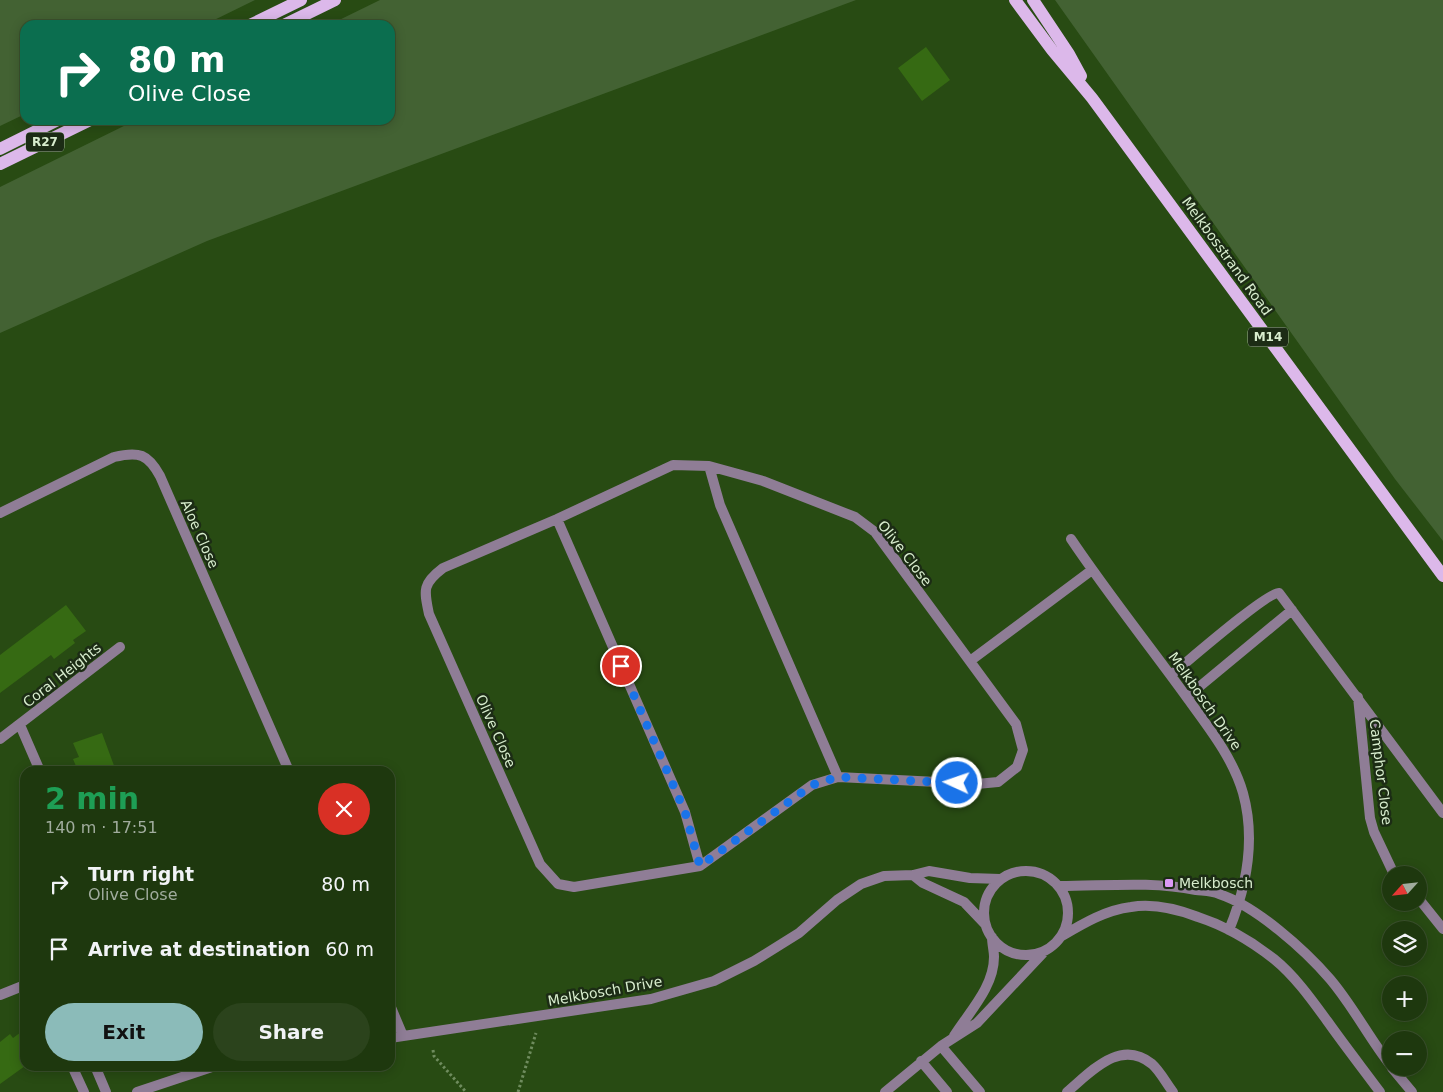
<!DOCTYPE html>
<meta charset="utf-8">
<style>
:root{--surface:#1e380e;--page:#2b431c;--text:#f1f3f6;--muted:#a1ac9e;--line:#3c522e;--accent:#8bbbb9}
body{margin:0;font-family:"DejaVu Sans",sans-serif;background:var(--page);color:var(--text);height:100vh;display:flex;flex-direction:column;font-size:19px;white-space:nowrap}
*{box-sizing:border-box;margin:0}
p{font-size:16px;color:var(--muted)}
.icon{flex:none;width:28px;height:28px;fill:none;stroke:currentColor;stroke-width:2;stroke-linecap:round;stroke-linejoin:round}
.map{position:relative;flex:1;overflow:hidden}
.panel{position:absolute;left:20px;top:766px;width:375px;height:305px;display:flex;flex-direction:column;background:var(--surface);border-radius:15px;box-shadow:0 2px 12px #0003,0 0 0 1px var(--line)}
.panel>*{flex:none}
.top-card{position:absolute;left:20px;top:20px;width:375px;height:105px;border-radius:15px;box-shadow:0 2px 12px #0003,0 0 0 1px var(--line);background:#0b6e4f;color:#fff;overflow:hidden}
.needle{width:32px;rotate:243deg}
.fabs{position:absolute;left:1382px;top:866px;display:grid;gap:10px}
.fabs a{display:grid;place-items:center;width:45px;height:45px;border-radius:50%;background:var(--surface);box-shadow:0 2px 12px #0003,0 0 0 1px var(--line);font-size:25px}
.pin{position:absolute;display:grid;place-items:center;width:42px;height:42px;color:#fff;margin:-21px;border:2px solid #fff;border-radius:50%;box-shadow:0 1px 5px #0007}
.me{position:absolute;width:55px;margin:-28px;rotate:273deg;stroke-linejoin:round;filter:drop-shadow(0 0 4px #0008)}
.turn{display:flex;align-items:center;gap:18px;height:105px;padding:0 25px;font-size:22px}
.turn .icon{width:65px;height:65px;stroke-width:2.5}
.turn b{display:block;font-size:35px;line-height:42px}
.round{display:grid;place-items:center;flex:none;width:52px;height:52px;border-radius:26px;background:var(--page)}
.overview{display:flex;align-items:center;justify-content:space-between;height:85px;padding:0 25px}
h1{font-size:30px;font-weight:700;line-height:38px;color:#1e9e55}
.action{display:flex;gap:10px;margin-top:auto;padding:10px 25px}
.action a{flex:1;height:58px;border-radius:30px;background:var(--accent);color:#111;font-size:20px;font-weight:700;line-height:58px;text-align:center}
.action a+a{background:var(--page);color:var(--text)}
ul{padding:0;list-style:none}
li{display:flex;align-items:center;gap:15px;height:65px;padding:0 25px}
li div{flex:1}
li b{display:block;font-size:19px}
li em{font-style:normal}
.map>svg:first-child{display:block}
</style>
<div class="map">
<svg width="1443" height="1092" viewBox="0 0 1443 1092">
<rect width="100%" height="100%" fill="#284b13"/>
<!-- green -->
<path fill="#436233" d="M0,0H255L204,25H25V114L0,126Z
M380,0H856L207,241L0,333V187L136,120H390V25H329Z
M1055,0H1443V541L1395,479Z"/>
<!-- building -->
<path fill="#366a13" d="M926,47L950,80L922,101L898,68Z
M66,605L86,631L73,640L75,643L54,659L51,655L0,693V655Z
M102,733L116,771H78L73,759L79,757L73,743Z
M25,1029V1066L0,1084V1042L10,1034L13,1038Z"/>
<g fill="none" stroke-linecap="round" stroke-linejoin="round">
<!-- path -->
<path stroke="#6f8c5e" stroke-width="3" stroke-dasharray="2.5 2.5" stroke-linecap="butt" d="M433,1050L434,1056L466,1092
M518,1092L536,1033"/>
<!-- minor -->
<path stroke="#8f7d96" stroke-width="10" d="M673,465L709,466L763,481L855,517L875,532L1016,724L1023,750L1017,767L998,782L977,784L838,777L812,785L700,866L574,887L558,884L540,864L429,614C424,590 422,584 443,568L557,519Z
M709,466L720,505L838,777
M0,513L114,457C139,451 148,454 160,476L289,771
M557,519L685,812L700,866
M1071,539C1108,594 1149,645 1188,699C1209,728 1233,758 1243,793C1256,840 1247,886 1229,930
M970,661L1092,570
M1171,675C1186,663 1267,592 1279,593L1443,813
M1187,697L1292,610
M1358,697L1370,818L1374,832L1392,870L1397,875
M20,725L40,771
M0,739L120,647
M984 913a42 42 0 1 1 84 0a42 42 0 1 1-84 0Z
M913,875L923,883L964,902L985,924
M1060,886C1105,886 1151,881 1196,890C1204,891 1212,891 1219,894C1256,906 1305,950 1330,979C1353,1006 1369,1038 1391,1066
M1419,899L1443,929
M1062,936C1084,923 1106,910 1131,907C1154,903 1177,909 1198,917C1226,926 1251,941 1274,959C1295,976 1312,1000 1328,1022C1345,1046 1363,1069 1380,1092
M0,995L25,985
M390,1005L403,1036
M954,1036C969,1012 994,987 994,957C994,951 992,944 992,937
M390,1038L651,999L714,981L754,961L799,933L837,900L861,884L884,876L913,875L929,871L970,878L1000,879
M941,1046L980,1092
M921,1061L947,1092
M72,1066L84,1092
M95,1066L106,1092
M1392,1068L1412,1092
M137,1092L215,1066
M885,1092L941,1046L977,1023L1043,953
M1067,1092C1091,1072 1120,1038 1152,1064C1160,1071 1166,1083 1173,1092"/>
<!-- primary -->
<path stroke="#dcb8ea" stroke-width="12" d="M1015,0L1052,50L1092,98L1443,576
M1033,0L1069,54L1081,76
M250,25L301,0
M284,25L335,0
M0,149L58,120
M0,164L90,120"/>
</g>
<g fill="none" stroke-linecap="round" stroke-linejoin="round">
<!-- route -->
<path stroke="#1a73e8" stroke-width="9" stroke-dasharray="0 16.2" d="M621,666L685,812L700,866L812,785L838,777L957,783"/>
</g>
<!-- markers -->
<rect fill="#db99f5" stroke="#1c2c15" stroke-width="2" x="1164" y="878" width="10" height="10" rx="2.5"/>
<g text-anchor="middle" stroke-width="5" stroke-linejoin="round" paint-order="stroke">
<!-- shield labels -->
<g fill="#1c2c15" stroke="#a0b396" stroke-width="1">
<rect x="26" y="132.5" width="38" height="19" rx="4"/>
<rect x="1248" y="327.5" width="40" height="19" rx="4"/>
</g>
<g font-size="12" font-weight="bold" fill="#d8edce">
<text x="45" y="146">R27</text>
<text x="1268" y="341">M14</text>
</g>
<!-- street labels -->
<g font-size="14" fill="#d8edce" stroke="#1c2c15">
<text transform="translate(1227 256) rotate(54)" y="5">Melkbosstrand Road</text>
<text transform="translate(200 534) rotate(66)" y="5">Aloe Close</text>
<text transform="translate(905 553) rotate(52)" y="5">Olive Close</text>
<text transform="translate(62 675) rotate(-38)" y="5">Coral Heights</text>
<text transform="translate(1205 701) rotate(55)" y="5">Melkbosch Drive</text>
<text transform="translate(496 731) rotate(66)" y="5">Olive Close</text>
<text transform="translate(1381 772) rotate(83)" y="5">Camphor Close</text>
<text transform="translate(605 991) rotate(-10)" y="5">Melkbosch Drive</text>
</g>
<!-- poi labels -->
<g font-size="14" fill="#d8edce" stroke="#1c2c15" text-anchor="start">
<text x="1179" y="888">Melkbosch</text>
</g>
</g>
</svg>
<div class="fabs">
<a><svg class="needle" viewBox="-14 -14 28 28"><path d="M0-13l5 13h-10z" fill="#e53935"/><path d="M0 13l5-13h-10z" fill="#a1ac9e"/></svg></a>
<a><svg class="icon" aria-label="layers" viewBox="0 0 24 24"><path d="M12 4l9 5-9 5-9-5zM3 14l9 5 9-5"/></svg></a>
<a>+</a>
<a>−</a>
</div>
<div class="pin" style="left:621px;top:666px;background:#d93025"><svg class="icon" aria-label="arrive" viewBox="0 0 24 24"><path d="M6 21V4h12l-3 4 3 4H6"/></svg></div>
<svg class="me" style="left:957px;top:783px" viewBox="-20 -20 40 40"><circle r="17" fill="#1a73e8" stroke="#fff" stroke-width="3"/><path d="M0-11L8 9 0 5-8 9z" fill="#fff"/></svg>
<div class="top-card">
<div class="turn"><svg class="icon" aria-label="right" viewBox="0 0 24 24"><path d="M7 20v-9h11M14 6l5 5-5 5"/></svg><div><b>80 m</b>Olive Close</div></div>
</div>
<section class="panel">
<div class="overview"><div><h1>2 min</h1><p>140 m · 17:51</p></div><a class="round" style="background:#d93025;color:#fff"><svg class="icon" aria-label="close" viewBox="0 0 24 24"><path d="M6 6l12 12M18 6L6 18"/></svg></a></div>
<ul>
<li><svg class="icon" aria-label="right" viewBox="0 0 24 24"><path d="M7 20v-9h11M14 6l5 5-5 5"/></svg><div><b>Turn right</b><p>Olive Close</p></div><em>80 m</em></li>
<li><svg class="icon" aria-label="arrive" viewBox="0 0 24 24"><path d="M6 21V4h12l-3 4 3 4H6"/></svg><div><b>Arrive at destination</b></div><em>60 m</em></li>
</ul>
<div class="action"><a>Exit</a><a>Share</a></div>
</section>
</div>
